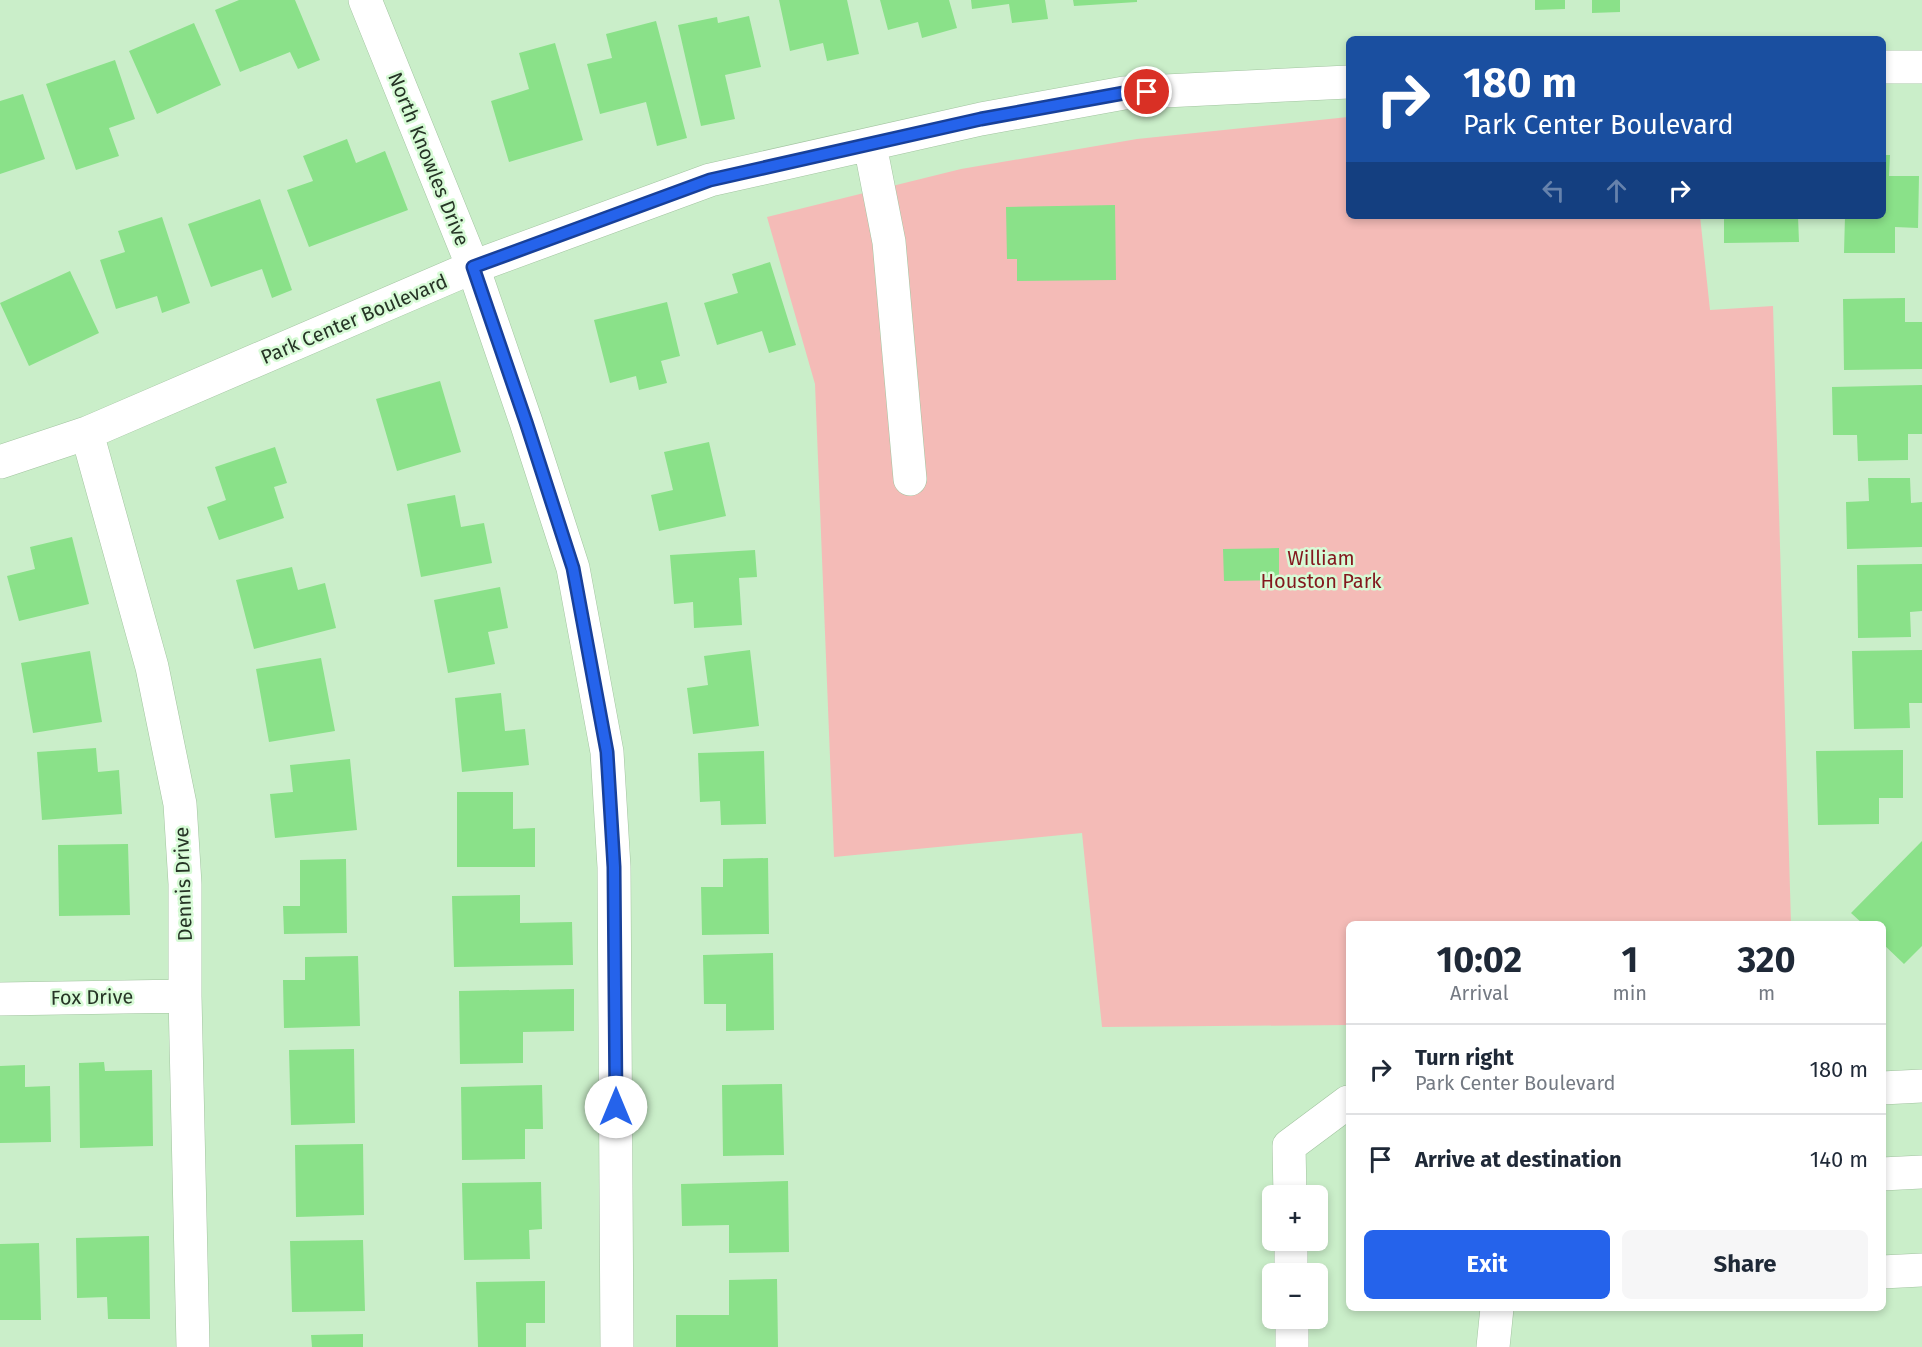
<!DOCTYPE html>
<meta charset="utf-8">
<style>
:root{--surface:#fff;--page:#f6f6f7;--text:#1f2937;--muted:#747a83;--line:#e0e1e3;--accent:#2563eb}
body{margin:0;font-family:"Fira Sans",sans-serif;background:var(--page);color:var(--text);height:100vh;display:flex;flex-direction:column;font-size:22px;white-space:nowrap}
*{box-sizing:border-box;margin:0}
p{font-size:20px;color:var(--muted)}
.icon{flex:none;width:33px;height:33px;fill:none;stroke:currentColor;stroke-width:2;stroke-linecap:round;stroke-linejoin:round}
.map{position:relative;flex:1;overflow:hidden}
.side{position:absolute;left:1346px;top:921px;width:540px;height:390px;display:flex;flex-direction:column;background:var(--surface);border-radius:9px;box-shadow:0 3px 9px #0003}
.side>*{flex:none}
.guide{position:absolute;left:1346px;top:36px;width:540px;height:183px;border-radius:9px;box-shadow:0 3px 9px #0003;background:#1a4fa0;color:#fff;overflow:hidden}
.fabs{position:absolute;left:1262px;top:1185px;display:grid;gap:12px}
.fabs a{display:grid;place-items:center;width:66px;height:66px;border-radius:9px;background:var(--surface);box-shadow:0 3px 9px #0003;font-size:30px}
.pin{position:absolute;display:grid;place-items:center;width:51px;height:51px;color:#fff;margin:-26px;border:3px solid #fff;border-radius:50%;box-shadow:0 2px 6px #0007}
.me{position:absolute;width:66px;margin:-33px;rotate:0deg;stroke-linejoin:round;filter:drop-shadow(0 0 4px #0008)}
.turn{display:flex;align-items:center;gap:21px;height:126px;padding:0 18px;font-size:27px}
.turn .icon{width:78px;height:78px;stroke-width:2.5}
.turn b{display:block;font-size:42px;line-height:51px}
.lanes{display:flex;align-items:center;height:57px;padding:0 18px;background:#0003;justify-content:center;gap:30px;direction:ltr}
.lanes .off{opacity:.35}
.eta{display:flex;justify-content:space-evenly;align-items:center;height:102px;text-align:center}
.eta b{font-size:36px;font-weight:700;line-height:42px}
.primary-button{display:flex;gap:12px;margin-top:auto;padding:12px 18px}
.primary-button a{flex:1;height:69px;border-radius:9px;background:var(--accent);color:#fff;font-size:24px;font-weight:700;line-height:69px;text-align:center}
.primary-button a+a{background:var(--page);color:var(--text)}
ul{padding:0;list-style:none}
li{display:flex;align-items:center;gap:18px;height:90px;padding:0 18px;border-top:2px solid var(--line)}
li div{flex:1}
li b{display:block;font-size:22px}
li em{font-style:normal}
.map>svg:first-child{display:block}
</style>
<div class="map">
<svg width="1922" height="1347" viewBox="0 0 1922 1347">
<rect width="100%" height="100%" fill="#caeec9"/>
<!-- green -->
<path fill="#f4bbb7" d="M1348,117V216H1700L1710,310L1773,306L1791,924H1348V1025L1102,1027L1082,833L834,857L815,384L767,217L961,169L1137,139Z"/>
<!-- building -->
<path fill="#8ae189" d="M239,0H295L320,60L298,69L290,52L240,72L215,10Z
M779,0H847L859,54L827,61L823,43L790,51Z
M880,0H949L957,28L922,38L918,22L888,30Z
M971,0H1045L1048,19L1012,23L1009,4L972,9Z
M1073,0H1137V2L1074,6Z
M1535,0H1565V9L1535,10Z
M1592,0H1620V12L1592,13Z
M749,16L761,67L725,75L735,119L701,126L678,25L717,17L718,23Z
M656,21L687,138L657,146L646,102L600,114L587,64L612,58L606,34Z
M194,23L221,85L157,114L129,51Z
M555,43L583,140L509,162L491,101L529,89L519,53Z
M115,60L135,119L109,128L119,156L76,170L46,84Z
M23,94L45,159L0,174V101Z
M347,139L356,163L385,151L408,210L309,247L287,190L313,181L303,156Z
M1882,155H1890L1889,176H1919L1918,228L1895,227V253H1844L1845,216H1882Z
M260,199L292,290L272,298L262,269L211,287L188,224Z
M1115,205L1116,280L1017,281V259H1007L1006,207Z
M1724,216H1798L1799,242L1724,243Z
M162,217L190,303L162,313L157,296L116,309L100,260L125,252L118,231Z
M770,262L796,345L769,353L762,331L717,345L704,303L738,293L732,274Z
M70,271L99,333L29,366L0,303Z
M1905,298V322H1922V369L1844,370L1843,299Z
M667,302L680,356L661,361L667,383L639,390L636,376L610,383L594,320Z
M440,381L461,452L397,471L376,399Z
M1922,385V434H1908V460L1858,461L1857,435H1833L1832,387Z
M709,442L726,516L659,531L651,495L673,490L664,452Z
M275,447L287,483L274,487L284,518L219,540L207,507L226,500L215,467Z
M1868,478H1910L1911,503L1922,502V547L1847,549L1846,502L1869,501Z
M455,495L461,527L484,523L492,563L421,577L407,504Z
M72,537L89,604L19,621L7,576L35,569L30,547Z
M1279,548V580L1224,581L1223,549Z
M755,550L757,577L739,578L742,625L694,628L693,602L674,604L670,555Z
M1922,564V611L1910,612L1911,637L1858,638L1857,565Z
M292,567L298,590L325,583L336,628L254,649L236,580Z
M500,587L508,628L488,632L495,664L448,673L434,600Z
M750,650L759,726L693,734L687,688L708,685L704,656Z
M1922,650V703H1909L1910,728L1854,729L1852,651Z
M90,651L102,722L33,733L21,663Z
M321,658L335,731L269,742L256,669Z
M501,693L505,731L525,729L529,765L462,772L455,698Z
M96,748L98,772L119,770L122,814L42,820L37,752Z
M1903,750V798H1879V824L1818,825L1816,751Z
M764,751L766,824L721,825L720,801L700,802L698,753Z
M350,759L357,830L275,838L270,794L293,792L290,765Z
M457,792H513V829L535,828V867H457Z
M1922,841V946L1904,964L1882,943V924H1863L1851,913Z
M128,844L130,915L59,916L58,845Z
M768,858L769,934L702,935L701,887H723V859Z
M346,859L347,933L284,934L283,906H300V860Z
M520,895V923L572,922L573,965L454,967L452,896Z
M773,953L774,1030L726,1031V1004H704L703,955Z
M358,956L360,1026L284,1028L283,980H305V957Z
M574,989V1031L523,1032V1063L460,1064L459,991Z
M354,1049L355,1123L291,1125L289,1050Z
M104,1062L105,1071L152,1070L153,1146L80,1148L79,1063Z
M25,1065V1087L50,1086L51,1142L0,1143V1066Z
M782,1084L784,1155L723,1156L722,1085Z
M542,1085L543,1129H525V1159L462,1160L461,1087Z
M363,1144L364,1215L296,1217L295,1145Z
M788,1181L789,1252L729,1253V1225L682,1226L681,1184Z
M541,1182L542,1229L529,1230L530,1259L464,1260L462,1183Z
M149,1236L150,1319H108L107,1297L77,1298L76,1238Z
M363,1240L365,1311L292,1312L290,1241Z
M39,1243L41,1320H0V1244Z
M777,1279L778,1347H676V1315H729V1280Z
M545,1281V1323H526V1347H478L476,1282Z
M363,1334V1347H312L311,1335Z"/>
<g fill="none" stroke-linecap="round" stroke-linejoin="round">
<!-- minor casing -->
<g stroke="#a2c4a0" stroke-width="34">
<path id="minor" d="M365,0L473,267L526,422L573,568L607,752L614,867L617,1347
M1882,67H1922
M870,145L889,242L910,479
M87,433L152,667L180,804L185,884V996L193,1347
M0,462L87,433L473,267L710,180L981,119L1124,93L1348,82
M0,999L185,996
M1882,1088L1922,1086
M1882,1174L1922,1172
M1290,1196L1289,1146L1348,1102
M1291,1240V1274
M1882,1272L1922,1270
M1292,1318V1347
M1493,1347L1497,1308"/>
</g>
<!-- minor -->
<use href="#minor" stroke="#fff" stroke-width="33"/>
</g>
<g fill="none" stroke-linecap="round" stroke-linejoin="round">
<!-- route casing -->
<g stroke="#184099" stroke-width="15">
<path id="route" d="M616,1107L614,867L607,752L573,568L526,422L473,267L710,180L981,119L1124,93L1147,92"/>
</g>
<!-- route -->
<use href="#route" stroke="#2563eb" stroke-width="10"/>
</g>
<g text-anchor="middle" stroke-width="5" stroke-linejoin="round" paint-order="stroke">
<!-- street labels -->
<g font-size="20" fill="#263426" stroke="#d7fbd6">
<text transform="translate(429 159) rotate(68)" y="7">North Knowles Drive</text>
<text transform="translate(354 319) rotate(-23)" y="7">Park Center Boulevard</text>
<text transform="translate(183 884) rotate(-92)" y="7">Dennis Drive</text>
<text transform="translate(92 997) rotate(-1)" y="7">Fox Drive</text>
</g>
<!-- park labels -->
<g font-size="20" fill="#83181e" stroke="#d7fbd6">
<text x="1321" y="565">William<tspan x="1321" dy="23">Houston Park</tspan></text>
</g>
</g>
</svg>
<div class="fabs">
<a>+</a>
<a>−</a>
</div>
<div class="pin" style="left:1147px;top:92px;background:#d93025"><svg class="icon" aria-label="arrive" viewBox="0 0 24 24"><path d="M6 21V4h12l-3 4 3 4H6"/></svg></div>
<svg class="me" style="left:616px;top:1107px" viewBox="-20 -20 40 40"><circle r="19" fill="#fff"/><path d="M0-13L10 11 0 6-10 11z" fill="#2563eb"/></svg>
<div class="guide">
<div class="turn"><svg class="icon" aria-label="right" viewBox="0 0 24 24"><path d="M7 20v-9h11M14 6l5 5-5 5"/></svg><div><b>180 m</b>Park Center Boulevard</div></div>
<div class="lanes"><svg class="icon off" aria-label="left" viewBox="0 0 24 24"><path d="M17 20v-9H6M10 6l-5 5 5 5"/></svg><svg class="icon off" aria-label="ahead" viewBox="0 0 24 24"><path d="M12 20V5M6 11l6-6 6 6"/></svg><svg class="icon" aria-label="right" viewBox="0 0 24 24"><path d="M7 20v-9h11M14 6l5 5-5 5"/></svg></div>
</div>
<section class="side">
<div class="eta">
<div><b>10:02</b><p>Arrival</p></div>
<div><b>1</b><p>min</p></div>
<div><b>320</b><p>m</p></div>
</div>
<ul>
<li><svg class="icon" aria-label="right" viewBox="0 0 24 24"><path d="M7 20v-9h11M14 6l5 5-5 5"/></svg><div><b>Turn right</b><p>Park Center Boulevard</p></div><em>180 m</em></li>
<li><svg class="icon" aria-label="arrive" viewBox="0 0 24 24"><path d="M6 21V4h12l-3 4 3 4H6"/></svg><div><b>Arrive at destination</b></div><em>140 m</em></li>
</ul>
<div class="primary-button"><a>Exit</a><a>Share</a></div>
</section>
</div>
